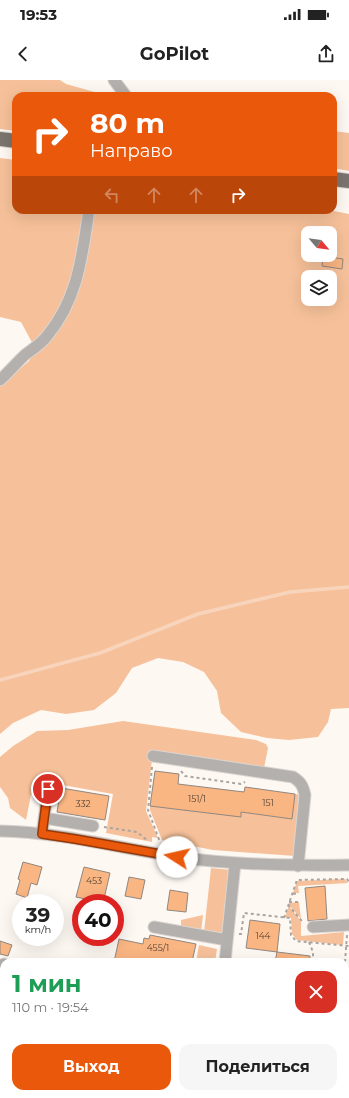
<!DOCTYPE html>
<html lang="ru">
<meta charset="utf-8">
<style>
:root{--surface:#fff;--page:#f6f6f6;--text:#222;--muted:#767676;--accent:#ea580c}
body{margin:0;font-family:Montserrat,sans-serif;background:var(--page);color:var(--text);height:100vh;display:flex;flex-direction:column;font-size:15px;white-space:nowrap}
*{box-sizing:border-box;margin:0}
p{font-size:13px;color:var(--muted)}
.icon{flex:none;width:22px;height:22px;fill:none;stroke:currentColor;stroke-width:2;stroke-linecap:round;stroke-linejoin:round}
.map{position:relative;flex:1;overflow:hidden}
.sheet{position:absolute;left:0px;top:878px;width:349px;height:140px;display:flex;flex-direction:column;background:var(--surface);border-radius:12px 12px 0 0;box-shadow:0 4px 16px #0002}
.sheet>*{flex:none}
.guide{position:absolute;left:12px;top:12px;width:325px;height:122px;border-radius:12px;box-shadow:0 4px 16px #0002;background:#ea580c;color:#fff;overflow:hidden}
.needle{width:26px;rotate:119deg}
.tools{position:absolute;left:301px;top:146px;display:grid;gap:8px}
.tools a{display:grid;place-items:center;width:36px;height:36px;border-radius:8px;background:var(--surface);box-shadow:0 4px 16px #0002;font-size:20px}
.speed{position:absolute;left:12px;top:814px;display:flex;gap:8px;font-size:20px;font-weight:700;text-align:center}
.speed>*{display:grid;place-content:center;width:52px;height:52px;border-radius:50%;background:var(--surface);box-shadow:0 4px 16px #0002;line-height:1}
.speed small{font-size:10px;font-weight:400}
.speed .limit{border:6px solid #d22;background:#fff;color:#111}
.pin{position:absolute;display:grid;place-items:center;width:34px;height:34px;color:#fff;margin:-17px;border:2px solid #fff;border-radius:50%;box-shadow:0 1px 4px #0007}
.me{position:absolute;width:44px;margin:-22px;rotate:280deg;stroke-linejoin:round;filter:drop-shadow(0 0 3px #0008)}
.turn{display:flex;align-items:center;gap:14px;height:84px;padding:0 12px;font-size:18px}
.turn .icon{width:52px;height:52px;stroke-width:2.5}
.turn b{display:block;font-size:28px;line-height:34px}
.lanes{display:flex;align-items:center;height:38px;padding:0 12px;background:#0003;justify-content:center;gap:20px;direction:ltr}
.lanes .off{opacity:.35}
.round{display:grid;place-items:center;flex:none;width:42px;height:42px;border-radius:12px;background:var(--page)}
.headline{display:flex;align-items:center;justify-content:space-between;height:68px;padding:0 12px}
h1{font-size:24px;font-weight:700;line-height:30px;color:#1e9e55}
.cta{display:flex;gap:8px;margin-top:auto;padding:8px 12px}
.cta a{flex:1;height:46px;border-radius:12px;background:var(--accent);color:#fff;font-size:16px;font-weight:700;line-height:46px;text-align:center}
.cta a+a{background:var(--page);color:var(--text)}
.status{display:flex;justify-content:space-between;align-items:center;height:28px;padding:0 20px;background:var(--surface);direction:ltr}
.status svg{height:11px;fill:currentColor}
header{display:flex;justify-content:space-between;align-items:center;height:52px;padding:0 12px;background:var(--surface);font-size:18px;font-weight:700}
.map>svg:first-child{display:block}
</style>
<div class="status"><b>19:53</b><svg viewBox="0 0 49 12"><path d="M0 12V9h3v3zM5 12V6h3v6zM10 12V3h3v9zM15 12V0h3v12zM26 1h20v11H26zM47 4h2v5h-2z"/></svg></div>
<header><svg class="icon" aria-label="back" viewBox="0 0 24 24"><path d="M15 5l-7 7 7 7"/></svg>GoPilot<svg class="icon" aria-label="share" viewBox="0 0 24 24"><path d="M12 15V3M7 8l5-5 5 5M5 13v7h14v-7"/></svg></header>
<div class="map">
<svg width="349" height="1018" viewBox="0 0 349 1018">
<rect width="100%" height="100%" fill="#fef8f3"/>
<!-- green -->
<path fill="#f6c19a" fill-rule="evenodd" d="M0,0H60L66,4L109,16H16V51L0,49Z
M333,51L349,53V91L333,88Z
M0,78L16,80V130H329L349,134V628L331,629L328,642L318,657L289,660L267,658L241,652L221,633L217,611L204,592L183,582L158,578L132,588L116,613L94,630L66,634L41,630L13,643L0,654V305L29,281L35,268L21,242L0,237ZM308,153H330V175H308ZM308,197H330V219H308Z
M123,641L256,660L266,664L268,668L264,688L153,671L146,731L158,758L152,757V762L106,753L113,714L34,700L26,740L10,728L8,718L0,707V677L13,666L37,651L68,650Z
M295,714L302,715L295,776L213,770L162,760L150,730V726L241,736V732L292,739Z
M211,788L231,790L224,854L204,852Z
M345,799L348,803L298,806L299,813H293L297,801Z
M299,822L301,839L289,825V823Z
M289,826L301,841V856L344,852L343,865L297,860L292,854L291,838L285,837Z
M203,835L201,852L181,848V840Z
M199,865L217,869L215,882H196Z
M290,1014H329L328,1018H292Z"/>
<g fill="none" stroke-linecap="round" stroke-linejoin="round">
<!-- stream -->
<path stroke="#f7d4bb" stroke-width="3.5" d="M0,600L100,573L198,534L290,512L349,507"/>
</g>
<!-- building -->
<path fill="#f9b582" stroke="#908780" d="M323,176L343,179L342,189L322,186Z
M155,691L179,694L178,704L244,712L245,707L295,714L292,739L241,732V737L150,726Z
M61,708L109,716L105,740L57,732Z
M23,782L42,787L37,805L31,803L27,818L16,814L20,800L18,799Z
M84,787L110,793L103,823L76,817Z
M129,797L145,800L141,819L125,816Z
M325,806L327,839L308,841L305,808Z
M170,810L188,813L186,832L167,830Z
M250,840L280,844L277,872L246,868Z
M150,855L196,864L192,882H151L140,880V882H114L119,859L143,864L144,858L149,859Z
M0,861L12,865L8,876L0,874Z
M277,872L310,876V882H275Z"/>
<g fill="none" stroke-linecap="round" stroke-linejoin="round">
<!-- minor casing -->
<g stroke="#dbd5d1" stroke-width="13">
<path id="minor" d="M114,0L126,16
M0,300C9,292 17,282 26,274C33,269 42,263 47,256C78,219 82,176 89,130
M153,676L293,697C301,702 303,706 305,715L298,786
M44,738L93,746
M0,751C60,752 118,768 177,777C234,785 291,786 349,785
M42,754L48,709
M154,847L227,860
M313,847L349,845
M225,882L235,783
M0,886L4,884
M345,953L349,954
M43,1018L44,1014
M207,1018L208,1014"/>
</g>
<!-- major casing -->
<g stroke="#dbd5d1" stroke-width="16">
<path id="major" d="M0,59L16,61
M333,99L349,101"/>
</g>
<!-- path -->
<path stroke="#aaa5a1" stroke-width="2" stroke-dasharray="3 3" stroke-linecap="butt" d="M152,687L148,730L160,762
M181,691L185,696L241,704L245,702
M104,747L137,752L148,761
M293,814L299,813
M289,822H300
M288,825L302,841
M284,838L297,800L347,799L349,802
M239,854H241L244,833L290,838L291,855L296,861L349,866
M309,862L313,872V882
M345,882L347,855
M287,1014L290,1018
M330,1018V1014"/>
<!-- minor -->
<use href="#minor" stroke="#b4b0ad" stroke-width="11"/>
<!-- major -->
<use href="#major" stroke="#7b746f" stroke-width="14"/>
</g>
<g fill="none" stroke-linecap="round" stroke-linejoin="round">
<!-- route casing -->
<g stroke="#983908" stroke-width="10">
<path id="route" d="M48,709L42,754L75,759L177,777"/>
</g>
<!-- route -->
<use href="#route" stroke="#ea580c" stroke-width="7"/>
</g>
<g text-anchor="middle" stroke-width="3" stroke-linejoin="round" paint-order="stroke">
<!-- number labels -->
<g font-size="9" fill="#584436">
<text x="197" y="722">151/1</text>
<text x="268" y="726">151</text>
<text x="83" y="727">332</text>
<text x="94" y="804">453</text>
<text x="263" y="859">144</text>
<text x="158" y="871">455/1</text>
</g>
</g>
</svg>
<div class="tools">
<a><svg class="needle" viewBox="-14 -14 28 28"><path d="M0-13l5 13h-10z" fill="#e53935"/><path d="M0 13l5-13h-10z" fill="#767676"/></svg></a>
<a><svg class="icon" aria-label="layers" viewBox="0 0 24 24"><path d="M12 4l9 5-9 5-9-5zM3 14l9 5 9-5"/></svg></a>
</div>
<div class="speed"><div>39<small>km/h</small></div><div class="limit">40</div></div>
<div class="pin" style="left:48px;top:709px;background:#d93025"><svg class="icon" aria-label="arrive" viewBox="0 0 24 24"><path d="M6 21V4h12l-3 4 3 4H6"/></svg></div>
<svg class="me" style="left:177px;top:777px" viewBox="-20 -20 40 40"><circle r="19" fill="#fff"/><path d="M0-13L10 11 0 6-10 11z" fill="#ea580c"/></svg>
<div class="guide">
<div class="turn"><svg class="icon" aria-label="right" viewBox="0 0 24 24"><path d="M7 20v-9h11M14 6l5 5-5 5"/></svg><div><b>80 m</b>Направо</div></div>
<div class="lanes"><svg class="icon off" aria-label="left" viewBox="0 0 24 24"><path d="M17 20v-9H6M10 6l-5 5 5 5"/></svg><svg class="icon off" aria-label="ahead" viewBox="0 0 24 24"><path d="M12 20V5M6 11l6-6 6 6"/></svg><svg class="icon off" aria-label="ahead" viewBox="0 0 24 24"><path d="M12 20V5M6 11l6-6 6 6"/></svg><svg class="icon" aria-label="right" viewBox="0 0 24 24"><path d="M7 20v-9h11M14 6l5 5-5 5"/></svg></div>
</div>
<section class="sheet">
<div class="headline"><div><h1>1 мин</h1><p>110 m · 19:54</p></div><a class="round" style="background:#d93025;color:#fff"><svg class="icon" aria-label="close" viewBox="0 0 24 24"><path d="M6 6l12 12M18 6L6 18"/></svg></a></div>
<div class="cta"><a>Выход</a><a>Поделиться</a></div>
</section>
</div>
